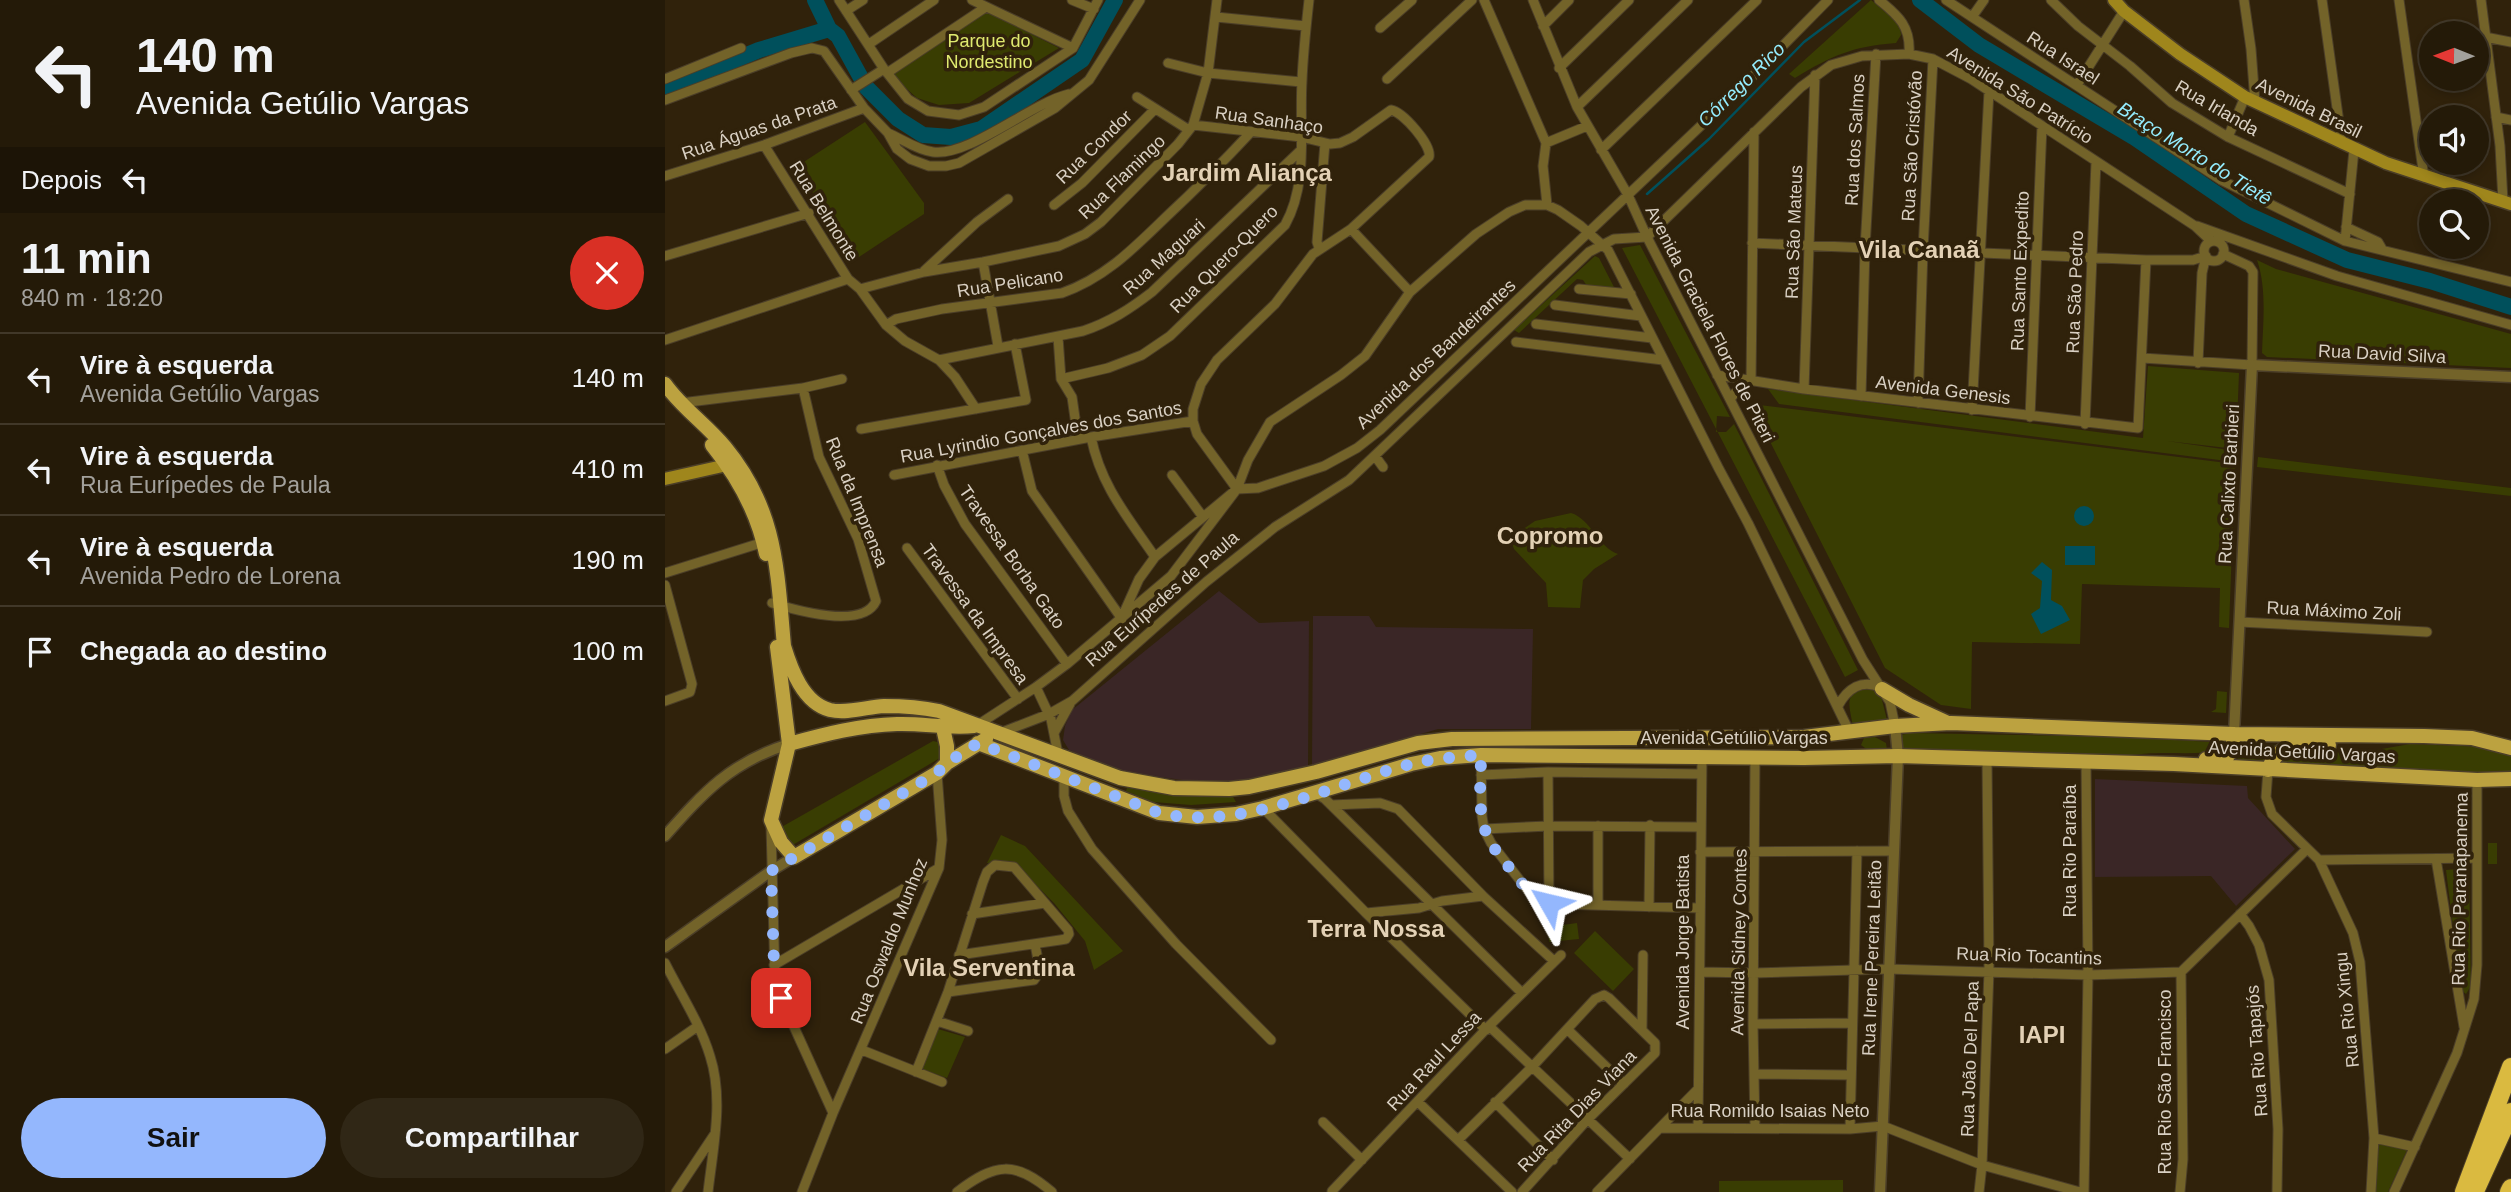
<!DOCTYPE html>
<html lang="pt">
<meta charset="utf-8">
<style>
:root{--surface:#241a08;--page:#302716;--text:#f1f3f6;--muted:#a3a19c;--line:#413829;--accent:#94b7fd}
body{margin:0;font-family:Arial,sans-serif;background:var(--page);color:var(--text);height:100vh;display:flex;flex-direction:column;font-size:26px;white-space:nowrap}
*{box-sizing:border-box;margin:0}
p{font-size:23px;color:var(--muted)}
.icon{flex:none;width:38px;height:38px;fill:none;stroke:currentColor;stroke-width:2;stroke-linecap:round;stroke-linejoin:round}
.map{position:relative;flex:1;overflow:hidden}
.side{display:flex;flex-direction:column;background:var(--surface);width:665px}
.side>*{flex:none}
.top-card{background:#241a08;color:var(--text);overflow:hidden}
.needle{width:46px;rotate:271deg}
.controls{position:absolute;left:1754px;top:21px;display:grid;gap:14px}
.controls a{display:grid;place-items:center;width:70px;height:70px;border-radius:50%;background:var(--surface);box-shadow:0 4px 10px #0003,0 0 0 2px var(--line);font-size:35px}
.pin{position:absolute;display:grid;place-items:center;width:60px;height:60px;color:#fff;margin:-30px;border-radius:14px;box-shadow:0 4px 10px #0006}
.me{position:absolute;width:77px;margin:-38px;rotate:307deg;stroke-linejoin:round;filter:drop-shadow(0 0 5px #0008)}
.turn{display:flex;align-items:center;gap:24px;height:147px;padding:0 21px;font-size:32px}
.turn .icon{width:91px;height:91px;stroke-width:2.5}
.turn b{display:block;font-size:49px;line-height:60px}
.then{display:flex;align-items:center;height:66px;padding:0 21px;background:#0003;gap:14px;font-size:26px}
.round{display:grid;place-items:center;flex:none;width:74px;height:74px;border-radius:37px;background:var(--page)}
.overview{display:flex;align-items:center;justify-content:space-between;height:119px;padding:0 21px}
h1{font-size:42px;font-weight:700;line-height:52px}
.cta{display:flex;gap:14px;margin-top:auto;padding:14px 21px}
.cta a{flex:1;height:80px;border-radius:42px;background:var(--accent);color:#111;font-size:28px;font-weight:700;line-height:80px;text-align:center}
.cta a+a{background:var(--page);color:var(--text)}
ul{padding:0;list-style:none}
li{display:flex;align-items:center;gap:21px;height:91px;padding:0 21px;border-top:2px solid var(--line)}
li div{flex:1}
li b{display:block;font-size:26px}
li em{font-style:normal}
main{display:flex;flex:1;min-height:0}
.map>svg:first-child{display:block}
</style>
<main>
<section class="side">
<div class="top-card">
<div class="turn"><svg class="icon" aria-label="left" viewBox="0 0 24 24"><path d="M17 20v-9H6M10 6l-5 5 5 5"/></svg><div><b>140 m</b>Avenida Getúlio Vargas</div></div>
<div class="then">Depois<svg class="icon" aria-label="left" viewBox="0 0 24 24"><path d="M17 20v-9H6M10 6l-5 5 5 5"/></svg></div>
</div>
<div class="overview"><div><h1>11 min</h1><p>840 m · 18:20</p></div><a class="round" style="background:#d93025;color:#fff"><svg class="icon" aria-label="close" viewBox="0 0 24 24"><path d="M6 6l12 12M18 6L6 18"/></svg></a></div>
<ul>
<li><svg class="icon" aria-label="left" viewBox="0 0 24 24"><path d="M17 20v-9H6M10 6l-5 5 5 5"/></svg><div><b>Vire à esquerda</b><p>Avenida Getúlio Vargas</p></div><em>140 m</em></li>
<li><svg class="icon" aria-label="left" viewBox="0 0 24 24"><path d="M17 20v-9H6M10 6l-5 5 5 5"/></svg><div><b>Vire à esquerda</b><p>Rua Eurípedes de Paula</p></div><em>410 m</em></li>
<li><svg class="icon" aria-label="left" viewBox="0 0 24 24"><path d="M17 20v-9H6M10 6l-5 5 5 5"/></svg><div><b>Vire à esquerda</b><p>Avenida Pedro de Lorena</p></div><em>190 m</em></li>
<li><svg class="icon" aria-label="arrive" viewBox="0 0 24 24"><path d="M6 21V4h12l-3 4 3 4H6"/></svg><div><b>Chegada ao destino</b></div><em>100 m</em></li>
</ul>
<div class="cta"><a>Sair</a><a>Compartilhar</a></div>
</section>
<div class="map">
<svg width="1846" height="1192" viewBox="0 0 1846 1192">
<rect width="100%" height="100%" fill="#30220b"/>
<!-- medical -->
<path fill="#3a2626" d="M554,591L594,623L644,621L643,767L589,780L555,785L450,771L404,750L398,740L400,726L407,710Z
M648,616H704L711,627L868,629L866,729H773L647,766Z
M1430,779L1582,786L1583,798L1630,849L1571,906L1546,876L1430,877Z"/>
<!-- green -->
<path fill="#393d02" d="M1206,0L1235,24L1236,35L1231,43C1188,46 1166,56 1130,78L1124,74Z
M322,12L394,48L304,103L274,105L252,98L233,81L229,73Z
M200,122L259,203V214L191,259L131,167Z
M975,245L1065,417L1052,416L1051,432H1061L1069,424L1193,670L1180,677L957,248Z
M930,256L934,258L950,289L922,286L918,280L912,279L854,333L849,330Z
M1592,260L1611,269L1846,334V368L1602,357L1597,353C1598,323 1602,289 1592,260Z
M1483,366L1574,373L1571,449L1502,441L1571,451L1570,462L1114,404L1103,389L1478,438Z
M1086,404L1570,464L1564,628L1554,627L1555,588L1417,584L1415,644L1307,642L1306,709L1276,705L1220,668Z
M1593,457L1846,488V496L1592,467Z
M906,513C926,519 933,547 953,554L929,569L918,580L915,608L883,607L881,583L849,549L845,538L870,521Z
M1207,685L1216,696L1222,720L1188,726C1183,700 1179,693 1207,685Z
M1552,691L1562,692L1561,713L1546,712L1551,709Z
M1245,733L1458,737L1564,743L1561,750C1526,757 1493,749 1457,757L1238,750L1236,735Z
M1210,737L1221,743L1222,750L1204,751L1196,745L1199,738Z
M268,741L277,743L275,758L126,846L113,829Z
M1579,744L1610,745L1603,754L1601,763L1569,762L1576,755Z
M1745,744L1822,747L1846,754V774H1787L1619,765L1616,762V757L1624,751L1694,753Z
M463,785L508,796L567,795L571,802L526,805L488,802L461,791Z
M336,835L360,846L458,951L429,970L420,941L389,903L348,862L322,863Z
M1823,843H1832V864H1823Z
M1804,868L1806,986L1801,994L1796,990L1781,870Z
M912,923L914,939L884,942L883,927Z
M930,931L969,969L948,991L909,953Z
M273,1029L300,1037L282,1078L257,1069Z
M1712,1142L1742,1150L1723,1192H1711Z
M1178,1180V1192H1054V1181Z"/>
<!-- water -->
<path fill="#00505c" d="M1409 516a10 10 0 1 1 20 0a10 10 0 1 1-20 0Z
M1400,546H1430V565H1400Z
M1377,562L1387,570L1386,600L1397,606L1405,620L1376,634L1366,614L1375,608L1377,581L1366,573Z"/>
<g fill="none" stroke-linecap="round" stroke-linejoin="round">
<!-- stream -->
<path stroke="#00505c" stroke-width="2.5" d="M982,194L1044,139L1139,42L1195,0"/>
<!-- river -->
<path stroke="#00505c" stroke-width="16" d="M150,0L164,29L173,36L201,87L233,119L258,135L286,137L316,129L417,60L450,0
M1255,0L1314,45L1470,138L1581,214L1682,260L1765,281L1846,307
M0,89L94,50L164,29"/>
<!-- minor casing -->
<g stroke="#4b3e28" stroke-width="11">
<path id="minor" d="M174,0L219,69L243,99L263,111L294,115L319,107L408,48L433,0
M307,0L408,48
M407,0L429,9
M819,0L881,143L878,166L882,205
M868,0L912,107L963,195L982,237L1198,660L1225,702L1230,726
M1214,0C1234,16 1246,27 1244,54
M1281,0L1556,180L1680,241L1846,282
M1386,0L1413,26L1465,66L1507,103L1563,137L1685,194
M1579,0L1586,49L1590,102
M1657,0L1677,144
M1734,0L1759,177
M1816,0L1835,146L1838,201
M181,11L198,0
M551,17L641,26
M1307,17L1319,0
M878,26L904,0
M715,28L747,0
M1820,37L1846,42
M204,44L269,0
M503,63L543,73L636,82
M894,68L964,0
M222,73L321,7
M0,79L76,48
M722,79L807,0
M1412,85L1459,11
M186,90L219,69
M472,97L524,130
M0,100L126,53L147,48L159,51L199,108L223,133L232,149L245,159L264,166H281L294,163L390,108L424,80L475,0
M912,107L1023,0
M1831,117L1846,120
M528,125L636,137L665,144L675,143L688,137L726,110C738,112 767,145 764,157L686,229L648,254L610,304L552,360L536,384L528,409V421L532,434L572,489
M223,133C237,139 252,150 268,152C304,157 366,103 404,94
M1563,137L1580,97
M881,143L922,126
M99,145L183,279L195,289L221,325L240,341L274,360L290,377L311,409
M936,150L1092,0
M0,176L99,145L199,108
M389,205L417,183L490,109
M1532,226L1672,276L1846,325
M1681,227L1713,242L1717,249
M686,229L745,292
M1680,241L1689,150
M1539 251a10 10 0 1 1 20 0a10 10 0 1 1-20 0Z
M1087,243L1481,260H1528L1541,256L1537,273L1533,363
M654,248L652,242L660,143
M0,256L144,213
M318,262L333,346
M259,271L312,222L343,199
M195,289L259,272L318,262L394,246L420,234L436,222L513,144L528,125L543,73L552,0
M914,289L966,294
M890,305L976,316
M871,324L987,338
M221,325L231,319L277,309L397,293C440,278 469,248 501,217C530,190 558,162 585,133
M393,337L396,379L407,397L413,439
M0,340L183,279
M851,342L998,360
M1477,358L1587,365L1588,272L1584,266L1558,254
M274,360L418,331C445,322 465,309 487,292L636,150
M1052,375L1139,389L1473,428L1481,260
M396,379L443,368L477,355L505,336L620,225C644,182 634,130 637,81C638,54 641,27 644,0
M1086,381L1089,132
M1139,389L1150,75
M1196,396L1200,248L1211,54
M1065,399L1080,381
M16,403L138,388L177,379
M1253,403L1258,250L1268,59
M1307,410L1324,91
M1365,417L1377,126
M1420,424L1431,162
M196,429L361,400L350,344
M426,437C436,486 462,516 490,557
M357,450L367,491L457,619
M710,456L718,467
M272,465L279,485L300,524L402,664
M229,475L426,437L528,421
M507,475L538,517
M242,548L353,699
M0,573L102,541
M0,585L27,684L25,692L0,701
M107,603C130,610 198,630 211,601L193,539L154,457L138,388
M457,617L474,579L490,557L572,489L593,488L659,466L692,448L715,430L1083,81L1163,0
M1575,622L1762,632
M371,687L386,719L393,754
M1173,706C1182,689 1197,678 1216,688
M311,726L371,687L402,664L506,576L572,489L583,460L605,422L676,375L700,356L745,292L811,234L844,212L860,205H882L893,210L916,226L943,250L1053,467L1083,523L1185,733
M335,733L384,714L407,701L541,582L610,527L684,480L924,252L949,239L982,237L1136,87L1166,65L1197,56L1244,54L1268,59L1306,79L1530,226L1546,241
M389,733L405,704
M816,755L817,816L819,829L826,843L864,892L875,900L890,904L1035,908
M1603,770L1601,797L1607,814L1654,860L1688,933L1695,962L1709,1138L1706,1192
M883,772L884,903
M816,775L883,772L1036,774
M399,776V796L403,811L427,849L511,944L606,1040
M650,793L660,799L857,993
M666,805L715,803L733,809L818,896L889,961
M598,808L701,913L821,1030
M106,826L110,979L116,998L168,1113
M933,826V905
M819,829L883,826L1034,827
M1035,852L1229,851
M1771,859L1799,1027
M1654,860L1812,858
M984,907L985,825
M701,913L754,908L777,901L818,896
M307,914L380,903
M1575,914L1584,926L1594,945L1604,980L1613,1129L1612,1192
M0,963C15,993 35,1023 45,1056C59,1099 48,1148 43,1192
M109,965L274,868
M1035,972L1089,973L1223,969L1423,975L1516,972L1642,849
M283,992L369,980C377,971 372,956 370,944
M272,1021L303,1031
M1088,1024L1187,1023
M824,1026L965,1159
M977,1028L978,955
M902,1029L959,1084
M0,1049L33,1026
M197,1050L277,1082
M251,1072L283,992L318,882L322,872L330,865L349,867L403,930L404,934L401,939L395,940L294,955
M1089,1074L1186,1075
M753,1102L847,1192
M830,1102L888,1160
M658,1122L697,1160
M1033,1127L1037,758
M1090,1127L1088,1024L1090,758
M995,1128L1185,1129L1218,1126L1317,1165L1415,1192
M1185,1129L1192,851
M1709,1138L1750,1147
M793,1140L867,1067L930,999L939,995L944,998L990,1043V1053L922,1120L857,1192
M667,1191L824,1026L896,955
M11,1192L49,1135
M137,1192L168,1113L274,868L277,840L272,773
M292,1192C330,1163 350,1160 387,1192
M932,1192L1033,1089
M1314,1192L1317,1165L1324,970L1322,759
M1419,1192L1423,975L1421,761
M1515,1192L1518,1159L1516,972
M1729,1192L1792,1053L1809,999L1812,965V780"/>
</g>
<!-- tertiary casing -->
<g stroke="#4b3e28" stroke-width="13">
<path id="tertiary" d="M1569,734L1587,365L1846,377
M0,836C39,792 66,762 124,744
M0,947L106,871L129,857
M1215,1192L1233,756L1230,726"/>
</g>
<!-- secondary casing -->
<g stroke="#4b3e28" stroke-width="15">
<path id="secondary" d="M1449,0L1459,11L1515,54L1580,97L1721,163L1846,204
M0,479L71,463"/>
</g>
<!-- primary casing -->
<g stroke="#4b3e28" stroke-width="17">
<path id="primary" d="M0,384C17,408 41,424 60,447C112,510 112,569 119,646C126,669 138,703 165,710C182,714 202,707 219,706C238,706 255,707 274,711L455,778L509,788L564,789L584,787L651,772L753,743L787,739L1139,737L1230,726L1286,723L1569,734L1759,736L1807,738L1846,748
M47,445C72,476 93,514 101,554
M112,647L124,744L106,820L116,842L129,857L272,773L282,763L321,739
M1217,689L1244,705L1281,722
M278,728L282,746V763
M313,743L494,813L532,817L571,814L598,808L746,764L775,758L816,755L1139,758L1233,756L1509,764L1812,780L1846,779
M124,744C160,734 195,725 232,724C258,723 283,729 309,726
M1541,759L1562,757L1567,750L1569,734
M1603,770C1614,740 1638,745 1664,745"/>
</g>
<!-- motorway casing -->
<g stroke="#4b3e28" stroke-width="20">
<path id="motorway" d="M1811,1189L1846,1112
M1799,1192L1846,1067
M1844,1192L1846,1188"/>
</g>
<!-- minor -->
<use href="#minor" stroke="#736329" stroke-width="9"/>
<!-- tertiary -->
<use href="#tertiary" stroke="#736329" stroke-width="10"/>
<!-- secondary -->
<use href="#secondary" stroke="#9f861c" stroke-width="12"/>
<!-- primary -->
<use href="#primary" stroke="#bca240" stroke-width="14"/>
<!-- motorway -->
<use href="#motorway" stroke="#daba40" stroke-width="18"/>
</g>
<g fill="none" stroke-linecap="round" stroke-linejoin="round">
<!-- route -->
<path stroke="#94b7fd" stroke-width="12" stroke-dasharray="0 21.6" d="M116,998L109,965L106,871L272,773L282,763L313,743L494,813C577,832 667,784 746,764C769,758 793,757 816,755C816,782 811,816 825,841C831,853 842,864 851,876C861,888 868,899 884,903"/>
</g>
<g text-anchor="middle" stroke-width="7" stroke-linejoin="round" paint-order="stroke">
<!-- park labels -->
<g font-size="18" fill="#dfe96f" stroke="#30220b">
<text x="324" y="47">Parque do<tspan x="324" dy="21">Nordestino</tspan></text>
</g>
<!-- street labels -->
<g font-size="18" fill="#d9d0c3" stroke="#30220b">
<text transform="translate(1398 58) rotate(33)" y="6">Rua Israel</text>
<text transform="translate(1355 95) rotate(32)" y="6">Avenida São Patrício</text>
<text transform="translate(1552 108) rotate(30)" y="6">Rua Irlanda</text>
<text transform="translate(1644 108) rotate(26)" y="6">Avenida Brasil</text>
<text transform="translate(604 120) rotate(8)" y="6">Rua Sanhaço</text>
<text transform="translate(94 128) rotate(-19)" y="6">Rua Águas da Prata</text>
<text transform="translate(1190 140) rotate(-87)" y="6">Rua dos Salmos</text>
<text transform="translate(1247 146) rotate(-87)" y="6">Rua São Cristóvão</text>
<text transform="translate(429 147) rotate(-44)" y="6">Rua Condor</text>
<text transform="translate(457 177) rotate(-44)" y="6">Rua Flamingo</text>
<text transform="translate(159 211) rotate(58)" y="6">Rua Belmonte</text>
<text transform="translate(1129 232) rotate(-88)" y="6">Rua São Mateus</text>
<text transform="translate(499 257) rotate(-42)" y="6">Rua Maguari</text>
<text transform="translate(559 259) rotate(-45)" y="6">Rua Quero-Quero</text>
<text transform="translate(1355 271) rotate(-88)" y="6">Rua Santo Expedito</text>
<text transform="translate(345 283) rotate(-9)" y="6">Rua Pelicano</text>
<text transform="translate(1410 292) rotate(-88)" y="6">Rua São Pedro</text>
<text transform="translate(1045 324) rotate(63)" y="6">Avenida Graciela Flores de Piteri</text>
<text transform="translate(771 354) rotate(-43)" y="6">Avenida dos Bandeirantes</text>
<text transform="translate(1717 354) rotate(3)" y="6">Rua David Silva</text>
<text transform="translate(1278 390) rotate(7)" y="6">Avenida Genesis</text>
<text transform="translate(376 432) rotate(-10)" y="6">Rua Lyrindio Gonçalves dos Santos</text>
<text transform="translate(1564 484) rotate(-87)" y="6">Rua Calixto Barbieri</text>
<text transform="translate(192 502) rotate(68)" y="6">Rua da Imprensa</text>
<text transform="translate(347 557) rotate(55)" y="6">Travessa Borba Gato</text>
<text transform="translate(497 599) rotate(-41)" y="6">Rua Eurípedes de Paula</text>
<text transform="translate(1669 611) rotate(3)" y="6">Rua Máximo Zoli</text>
<text transform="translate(310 614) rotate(54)" y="6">Travessa da Impresa</text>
<text x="1069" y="744">Avenida Getúlio Vargas</text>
<text transform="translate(1637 752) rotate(3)" y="6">Avenida Getúlio Vargas</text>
<text transform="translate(1405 851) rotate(-90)" y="6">Rua Rio Paraíba</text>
<text transform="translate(1795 889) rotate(-89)" y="6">Rua Rio Paranapanema</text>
<text transform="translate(224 941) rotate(-68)" y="6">Rua Oswaldo Munhoz</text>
<text transform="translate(1018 942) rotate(-90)" y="6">Avenida Jorge Batista</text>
<text transform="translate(1074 942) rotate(-89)" y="6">Avenida Sidney Contes</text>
<text transform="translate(1364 956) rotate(2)" y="6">Rua Rio Tocantins</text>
<text transform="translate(1207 958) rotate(-88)" y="6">Rua Irene Pereira Leitão</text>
<text transform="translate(1682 1010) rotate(-96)" y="6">Rua Rio Xingu</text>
<text transform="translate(1592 1051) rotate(-94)" y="6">Rua Rio Tapajós</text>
<text transform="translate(1305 1059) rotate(-88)" y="6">Rua João Del Papa</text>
<text transform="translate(769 1061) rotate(-47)" y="6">Rua Raul Lessa</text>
<text transform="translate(1500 1082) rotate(-90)" y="6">Rua Rio São Francisco</text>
<text transform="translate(912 1111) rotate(-46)" y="6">Rua Rita Dias Viana</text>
<text x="1105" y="1117">Rua Romildo Isaias Neto</text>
</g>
<!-- water labels -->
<g font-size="19" font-style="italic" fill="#94ecfd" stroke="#30220b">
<text transform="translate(1076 84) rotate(-44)" y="7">Córrego Rico</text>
<text transform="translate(1530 153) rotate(32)" y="7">Braço Morto do Tietê</text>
</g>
<!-- district labels -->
<g font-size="24" font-weight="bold" fill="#e3d1b5" stroke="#30220b">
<text x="582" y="181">Jardim Aliança</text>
<text x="1254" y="258">Vila Canaã</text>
<text x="885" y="544">Copromo</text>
<text x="711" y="937">Terra Nossa</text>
<text x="324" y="976">Vila Serventina</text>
<text x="1377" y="1043">IAPI</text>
</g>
</g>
</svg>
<div class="controls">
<a><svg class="needle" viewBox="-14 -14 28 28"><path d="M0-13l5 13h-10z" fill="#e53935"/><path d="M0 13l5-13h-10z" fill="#a3a19c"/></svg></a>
<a><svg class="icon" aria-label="sound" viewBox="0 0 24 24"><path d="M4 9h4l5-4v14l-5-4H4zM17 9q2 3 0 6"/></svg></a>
<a><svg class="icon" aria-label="search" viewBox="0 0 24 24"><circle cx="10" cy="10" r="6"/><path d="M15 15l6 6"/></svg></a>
</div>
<div class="pin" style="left:116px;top:998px;background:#d93025"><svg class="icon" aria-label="arrive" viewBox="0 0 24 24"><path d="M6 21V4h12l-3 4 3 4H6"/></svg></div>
<svg class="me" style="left:884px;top:903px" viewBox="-20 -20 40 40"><path d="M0-17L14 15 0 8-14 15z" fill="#94b7fd" stroke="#fff" stroke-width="4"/></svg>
</div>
</main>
